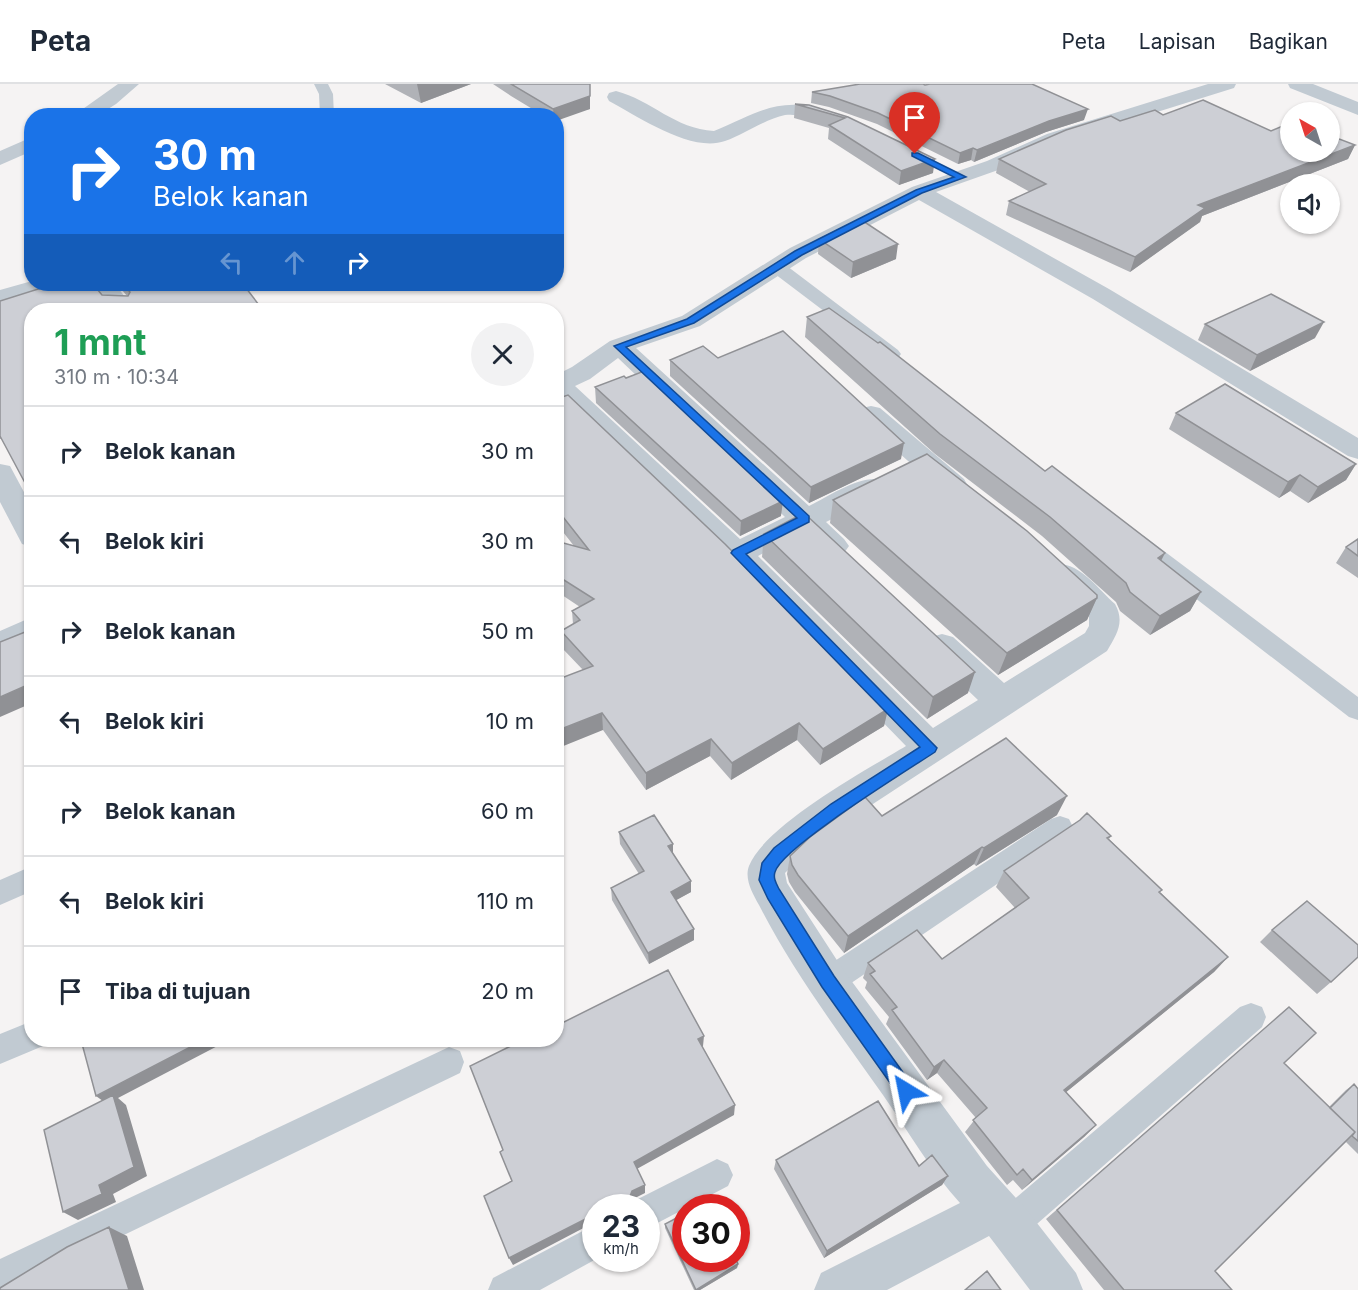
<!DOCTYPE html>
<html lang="id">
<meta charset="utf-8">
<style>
:root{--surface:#fff;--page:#f2f2f3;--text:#1f2937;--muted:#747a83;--line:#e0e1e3}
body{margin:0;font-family:Inter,sans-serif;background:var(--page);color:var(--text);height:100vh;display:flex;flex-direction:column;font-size:22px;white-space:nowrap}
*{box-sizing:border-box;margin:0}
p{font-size:20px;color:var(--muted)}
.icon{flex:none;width:33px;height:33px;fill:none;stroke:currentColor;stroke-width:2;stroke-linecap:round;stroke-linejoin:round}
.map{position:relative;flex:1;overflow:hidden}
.drawer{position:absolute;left:24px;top:219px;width:540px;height:744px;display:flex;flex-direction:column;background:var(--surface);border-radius:24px;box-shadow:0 2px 4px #0004}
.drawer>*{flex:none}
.banner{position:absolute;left:24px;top:24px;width:540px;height:183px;border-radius:24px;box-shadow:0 2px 4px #0004;background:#1a73e8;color:#fff;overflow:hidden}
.needle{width:39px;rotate:321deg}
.controls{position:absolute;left:1280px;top:18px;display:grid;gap:12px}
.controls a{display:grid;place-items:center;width:60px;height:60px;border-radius:50%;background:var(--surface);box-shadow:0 2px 4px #0004;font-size:30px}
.speed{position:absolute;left:582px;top:1110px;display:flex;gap:12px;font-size:30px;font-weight:700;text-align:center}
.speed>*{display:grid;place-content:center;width:78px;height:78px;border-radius:50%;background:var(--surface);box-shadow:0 2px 4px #0004;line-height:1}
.speed small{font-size:15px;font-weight:400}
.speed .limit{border:9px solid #d22;background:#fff;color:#111}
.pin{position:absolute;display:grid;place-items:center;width:51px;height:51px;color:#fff;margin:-62px -26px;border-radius:50% 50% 50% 0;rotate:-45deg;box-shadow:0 0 6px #0007}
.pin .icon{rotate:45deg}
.me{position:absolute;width:66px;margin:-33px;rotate:325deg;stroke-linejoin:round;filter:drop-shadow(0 0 4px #0008)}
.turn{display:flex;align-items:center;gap:21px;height:126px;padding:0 30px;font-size:27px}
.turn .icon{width:78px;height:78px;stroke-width:2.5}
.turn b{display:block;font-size:42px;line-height:51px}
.lanes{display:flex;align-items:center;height:57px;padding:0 30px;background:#0003;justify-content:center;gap:30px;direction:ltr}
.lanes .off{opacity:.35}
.round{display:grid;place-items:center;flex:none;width:63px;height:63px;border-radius:32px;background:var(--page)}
.headline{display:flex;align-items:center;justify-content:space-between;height:102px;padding:0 30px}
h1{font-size:36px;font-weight:700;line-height:45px;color:#1e9e55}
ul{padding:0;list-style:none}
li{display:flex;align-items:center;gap:18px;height:90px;padding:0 30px;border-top:2px solid var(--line)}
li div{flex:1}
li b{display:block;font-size:22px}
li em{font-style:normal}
header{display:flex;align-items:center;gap:36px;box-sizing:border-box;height:84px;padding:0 30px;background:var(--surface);border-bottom:2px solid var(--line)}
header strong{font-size:28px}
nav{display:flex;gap:33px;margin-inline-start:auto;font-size:21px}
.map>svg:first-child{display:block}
</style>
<header>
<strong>Peta</strong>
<nav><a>Peta</a><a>Lapisan</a><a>Bagikan</a></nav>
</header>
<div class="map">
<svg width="1358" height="1206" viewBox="0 0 1358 1206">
<rect width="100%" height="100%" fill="#f5f3f3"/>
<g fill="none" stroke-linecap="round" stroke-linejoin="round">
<!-- service -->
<path fill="#c1cad2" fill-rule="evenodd" d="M314,0H328L333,10L334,32H320L319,10Z
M777,178L783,179L898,266L901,270L898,274H886L771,187L769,183L771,179Z
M1136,449L1144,452L1358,613V636L1349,633L1128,462L1125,457L1128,452Z
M1060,732L1069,735L1073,743L1069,751L838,908L828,912L818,908L813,898L818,888L1051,735Z
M32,782V807L0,821V796Z
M1251,919L1262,923L1266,933L1262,943L1022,1153L1010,1158L998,1153L993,1141L998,1129L1240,923Z
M32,937V956H46L43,962L0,980V950Z
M449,963L460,967L464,978L460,989L12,1205L0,1206V1175Z
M717,1075L728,1080L733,1091L728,1102L646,1145V1124H632L634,1117Z
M596,1140V1174H598L540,1206H488L493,1194Z"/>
<!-- minor -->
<path fill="#c1cad2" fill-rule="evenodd" d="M1208,0H1236L1234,4L1061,58L1001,85L936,108L1109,205L1358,354V375L1348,372L1093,215L919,116L806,174L700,242L636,264L809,422C830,412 860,390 883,396L887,403L883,410L826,438L844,455L849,462L844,469C825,475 816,462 802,449L758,472L933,644L978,616L931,571L926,562L931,553L942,550L953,553L1004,599L1085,549L1089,542V532L1051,497L1047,489L1051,481C1077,474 1097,504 1115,520C1125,538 1117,550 1107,567L853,733L805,769L785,789L787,799L842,884L987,1082L1026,1125L1076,1189L1083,1206H1030L989,1152L887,1206H814L821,1189L960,1119C931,1087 908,1047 883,1011C840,950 793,888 759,821C753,810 744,795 749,782C765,741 866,686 906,662L726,477L556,313V291L572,283L610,257L682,232L790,164L912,103L987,77L1047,50ZM618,274L785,433L740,455L575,302L590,295Z
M1288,0H1313L1358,18V31L1290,4Z
M616,7C651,16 675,45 714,47C757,29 778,12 826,26C834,29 842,30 847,36L844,40C825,45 806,28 785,31C765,35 745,50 725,57C691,69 639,33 609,17L607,13L609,9Z
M32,197V200H58L54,205L0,221V206Z
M91,200H115L135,226H111Z
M871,322L880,324L964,395L968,402L964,409L954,412L944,409L862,336L858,330L862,324Z
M0,380L10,382L32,423V463L22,460L0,418Z
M32,533V559L0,573V547Z"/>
<!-- tertiary -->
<path fill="#c1cad2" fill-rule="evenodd" d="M118,0H139L116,20L97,32H73Z
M32,53V67L0,81V67Z"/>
</g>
<!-- wall -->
<path fill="#b0b2b7" d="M385,0H471L421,19Z
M493,0H590V25L556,32H544L511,12Z
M925,1L1084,36L1046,48L974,78L971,76L958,80L877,40L829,23L811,19L812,8Z
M795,20L848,33L933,89L899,101L828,55L829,44L794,34Z
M1163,31L1271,47L1355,61L1348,75L1202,132L1200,138L1130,188L1006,131L1009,117L1030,108L996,89L999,75Z
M819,155L896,175L851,194L818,170Z
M117,200H243L259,221L261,226H32L1,355H0V217L102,211L127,212Z
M807,233L1045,387L1201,508L1190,527L1150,551L1120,527L1116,518L1042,452L935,370L805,253Z
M1205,240L1315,254L1250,287L1198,256Z
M718,274L901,375L809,419L670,292V276Z
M626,294L781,432L740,452L596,319L595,303Z
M556,315L888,625L884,642L820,681L797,656L731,696L710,672L646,706L603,646L583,586L563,565L561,547L573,540L572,527L580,523L556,507V457L574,462L556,439Z
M1176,329L1356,380L1346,396L1308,419L1290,407L1279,414L1169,345Z
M833,416L1097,514L1087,536L998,591L830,439Z
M764,450L968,609L927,635L762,473Z
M1358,455V494L1336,479L1346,463Z
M1057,731L976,782L974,780L844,869L795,808L789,798L787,790L790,772L882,732Z
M619,748L673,760V770L691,797V808L676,816L694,856L649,880L612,816L611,804L639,790L620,760Z
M1111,752L1109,755L1162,806L1160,808L1228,873L1214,888L1066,1008L1096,1041L1084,1053L1022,1106L1013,1096L1007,1101L965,1048L976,1034L937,989L927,996L886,940L889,933L865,904L867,898L863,894L868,879L942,875L1015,824L996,803L1004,787Z
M1272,846L1331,898L1317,910L1260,858Z
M1289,923L1284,979L1329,1023L1346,1006L1354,1000L1358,1005V1070L1346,1058L1215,1187L1232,1206H1104L1046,1135Z
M776,1076L948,1092L942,1101L824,1174L774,1085Z
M665,1140L738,1180L737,1184L700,1206H694L665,1144Z"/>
<!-- shaded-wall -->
<path fill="#909195" d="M417,0H471L421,19Z
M590,0V25L556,37V32H554L553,25Z
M1088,25L1084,36L1046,48L974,78L977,66L1049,37Z
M1355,61L1348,75L1202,132L1200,138L1130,188L1135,173L1198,121Z
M973,64L971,76L958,80L960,69Z
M935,75L933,89L899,101L901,87Z
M898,160L896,175L851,194L853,178Z
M259,221L261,226H243Z
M1324,238L1315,254L1250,287L1257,271Z
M904,359L901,375L809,419L811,403Z
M1356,380L1346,396L1308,419L1318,403Z
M1300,391L1290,407L1279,414L1288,398Z
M783,417L781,432L740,452L741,437Z
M1165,469L1155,489L1158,474Z
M1201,508L1190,527L1150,551L1160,532Z
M1097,514L1087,536L998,591L1007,569Z
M975,588L968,609L927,635L933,613Z
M32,599V619L0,633V613Z
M888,625L884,642L820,681L823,665Z
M602,629L603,646L556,665V647Z
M799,639L797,656L731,696L732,679Z
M711,655L710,672L646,706V689Z
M1067,712L1057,731L976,782L984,764Z
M673,760V772L668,762Z
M982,763L974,780L844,869L848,852Z
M691,797V808L671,819V808Z
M694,845V856L649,880L648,869Z
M1228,873L1214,888L1054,1018L1064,1006Z
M704,952L703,962L698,965V955Z
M204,956H229L118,1014L126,1021L147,1092L113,1110L116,1118L78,1136L63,1128L99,1101L107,1020L96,1012Z
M230,956H246L235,961Z
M944,976L937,989L927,996L934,983Z
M735,1021L734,1031L635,1086L634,1078Z
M1096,1041L1084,1053L1022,1106L1032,1096Z
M948,1092L942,1101L824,1174L827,1167Z
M645,1101V1109L633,1115L630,1123L614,1124L632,1107Z
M593,1131L595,1138L513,1181L509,1174Z
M109,1143L127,1152L144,1206H129Z
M738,1180L737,1184L700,1206H696Z"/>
<!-- building -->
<path fill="#cdcfd5" stroke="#909195" stroke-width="1.5" d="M511,0H590V12L553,25Z
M860,0H923L925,1L930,0H1032L1088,25L1049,37L977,66L973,64L960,69L878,29L830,12L812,8Z
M1203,16L1271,47L1290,39V68H1329V51L1355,61L1198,121L1205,124L1135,173L1009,117L1046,100L999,75L1066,46L1111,32L1120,37L1155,26L1163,31Z
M795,20L809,21L848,33L935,75L901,87L829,41L845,34Z
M341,27L347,32H330Z
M860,135L898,160L853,178L819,155Z
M54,200H93L102,211L128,212L130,208L123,200H243L259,221L243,226H32V412L0,352V217Z
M1271,210L1324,238L1257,271L1205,240Z
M829,224L878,259L880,258L1045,387L1052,382L1165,469L1158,474L1201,508L1160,532L1130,508L1126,499L1050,433L940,350L807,233Z
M783,247L904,359L811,403L670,276L703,262L718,274Z
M644,287L783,417L741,437L595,303L624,292L626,294Z
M1225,300L1356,380L1318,403L1300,391L1288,398L1176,329Z
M568,311L725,460L888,625L823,665L799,639L732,679L711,655L646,689L602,629L556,647V596L593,582L561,547L580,536L572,527L594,515L556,491V457L589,466L556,424V315Z
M927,370L1027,447L1097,511V514L1007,569L833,416Z
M804,429L975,588L933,613L764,450Z
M1358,455V472L1346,463Z
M25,548L26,551L32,549V599L0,613V558Z
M1006,654L1067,712L984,764L982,763L848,852L798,791L792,781L790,772L810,753L865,713L882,732Z
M1087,729L1111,752L1107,754L1162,806L1159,808L1228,873L1064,1006L1096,1041L1032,1096L1023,1085L1017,1091L973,1036L987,1024L944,976L934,983L892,926L897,923L870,890L875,887L868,879L917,846L942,875L1029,814L1004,787L1080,736Z
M654,731L673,760L668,762L691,797L671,808L694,845L648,869L611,804L644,787L619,748Z
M1307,817L1358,861V873L1331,898L1272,846Z
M668,886L704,952L698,955L735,1021L634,1078L645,1101L632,1107L629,1115L614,1124H596V1133L593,1131L509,1174L484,1112L512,1097L500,1068L503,1066L470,982L523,956H556V942Z
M1289,923L1316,949L1284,979L1355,1048L1215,1187L1232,1206H1124L1057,1126Z
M81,956H204L96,1012Z
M1354,1000L1358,1005V1057L1352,1052L1355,1048L1330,1024Z
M113,1011L134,1083L99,1101L102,1110L63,1128L44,1046Z
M878,1017L919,1082L932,1071L948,1092L827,1167L776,1076Z
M706,1117L710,1124H695Z
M686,1129V1174H735L738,1180L696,1206L665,1140Z
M109,1143L129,1206H0V1204L67,1163Z
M987,1187L1001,1206H965Z"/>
<!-- route -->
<path fill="#1a73e8" stroke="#114b97" stroke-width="1.5" d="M912,69H918L966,93L922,109L802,171L694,239L626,263L809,432V438L746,470L937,664L935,668C908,686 781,764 775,788C773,794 776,799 779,805L834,892L912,1001L915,1007L912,1013L906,1016L900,1013L822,903L768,815L759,796L762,779L774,764L831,720L920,663L731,469L733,466L797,434L614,262L687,235L795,167L916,106L954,93L912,72Z"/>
</svg>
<div class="controls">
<a><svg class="needle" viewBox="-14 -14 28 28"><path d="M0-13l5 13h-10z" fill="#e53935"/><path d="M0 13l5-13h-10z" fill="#747a83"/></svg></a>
<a><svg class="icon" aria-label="sound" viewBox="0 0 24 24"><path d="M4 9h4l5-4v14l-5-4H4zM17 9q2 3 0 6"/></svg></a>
</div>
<div class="speed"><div>23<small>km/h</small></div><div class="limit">30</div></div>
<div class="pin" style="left:915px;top:70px;background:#d93025"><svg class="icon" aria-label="arrive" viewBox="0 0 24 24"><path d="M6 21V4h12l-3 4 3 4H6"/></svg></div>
<svg class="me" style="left:906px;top:1007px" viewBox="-20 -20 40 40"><path d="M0-17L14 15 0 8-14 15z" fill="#1a73e8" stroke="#fff" stroke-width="4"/></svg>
<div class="banner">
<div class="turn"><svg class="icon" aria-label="right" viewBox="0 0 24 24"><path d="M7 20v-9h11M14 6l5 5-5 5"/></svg><div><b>30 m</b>Belok kanan</div></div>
<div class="lanes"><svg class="icon off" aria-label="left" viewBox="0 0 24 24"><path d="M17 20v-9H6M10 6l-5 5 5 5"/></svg><svg class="icon off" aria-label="ahead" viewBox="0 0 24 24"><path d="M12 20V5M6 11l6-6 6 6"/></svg><svg class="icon" aria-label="right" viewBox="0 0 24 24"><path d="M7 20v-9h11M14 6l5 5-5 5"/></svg></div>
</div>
<section class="drawer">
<div class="headline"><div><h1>1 mnt</h1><p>310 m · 10:34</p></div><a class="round"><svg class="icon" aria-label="close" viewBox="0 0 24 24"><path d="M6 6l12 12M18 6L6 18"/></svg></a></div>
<ul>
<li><svg class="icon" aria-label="right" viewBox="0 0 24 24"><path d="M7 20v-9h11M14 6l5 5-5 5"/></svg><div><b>Belok kanan</b></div><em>30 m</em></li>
<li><svg class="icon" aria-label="left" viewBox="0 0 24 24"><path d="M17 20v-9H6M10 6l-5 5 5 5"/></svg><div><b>Belok kiri</b></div><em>30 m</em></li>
<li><svg class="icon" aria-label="right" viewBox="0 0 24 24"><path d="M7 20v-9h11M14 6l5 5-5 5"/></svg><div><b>Belok kanan</b></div><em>50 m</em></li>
<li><svg class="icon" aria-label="left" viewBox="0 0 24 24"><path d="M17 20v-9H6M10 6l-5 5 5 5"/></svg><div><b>Belok kiri</b></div><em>10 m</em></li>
<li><svg class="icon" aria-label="right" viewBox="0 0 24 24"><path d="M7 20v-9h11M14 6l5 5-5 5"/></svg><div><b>Belok kanan</b></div><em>60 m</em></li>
<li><svg class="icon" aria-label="left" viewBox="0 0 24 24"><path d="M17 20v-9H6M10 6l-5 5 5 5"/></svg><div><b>Belok kiri</b></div><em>110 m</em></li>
<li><svg class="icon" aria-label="arrive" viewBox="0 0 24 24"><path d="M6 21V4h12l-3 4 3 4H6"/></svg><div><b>Tiba di tujuan</b></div><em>20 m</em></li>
</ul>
</section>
</div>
